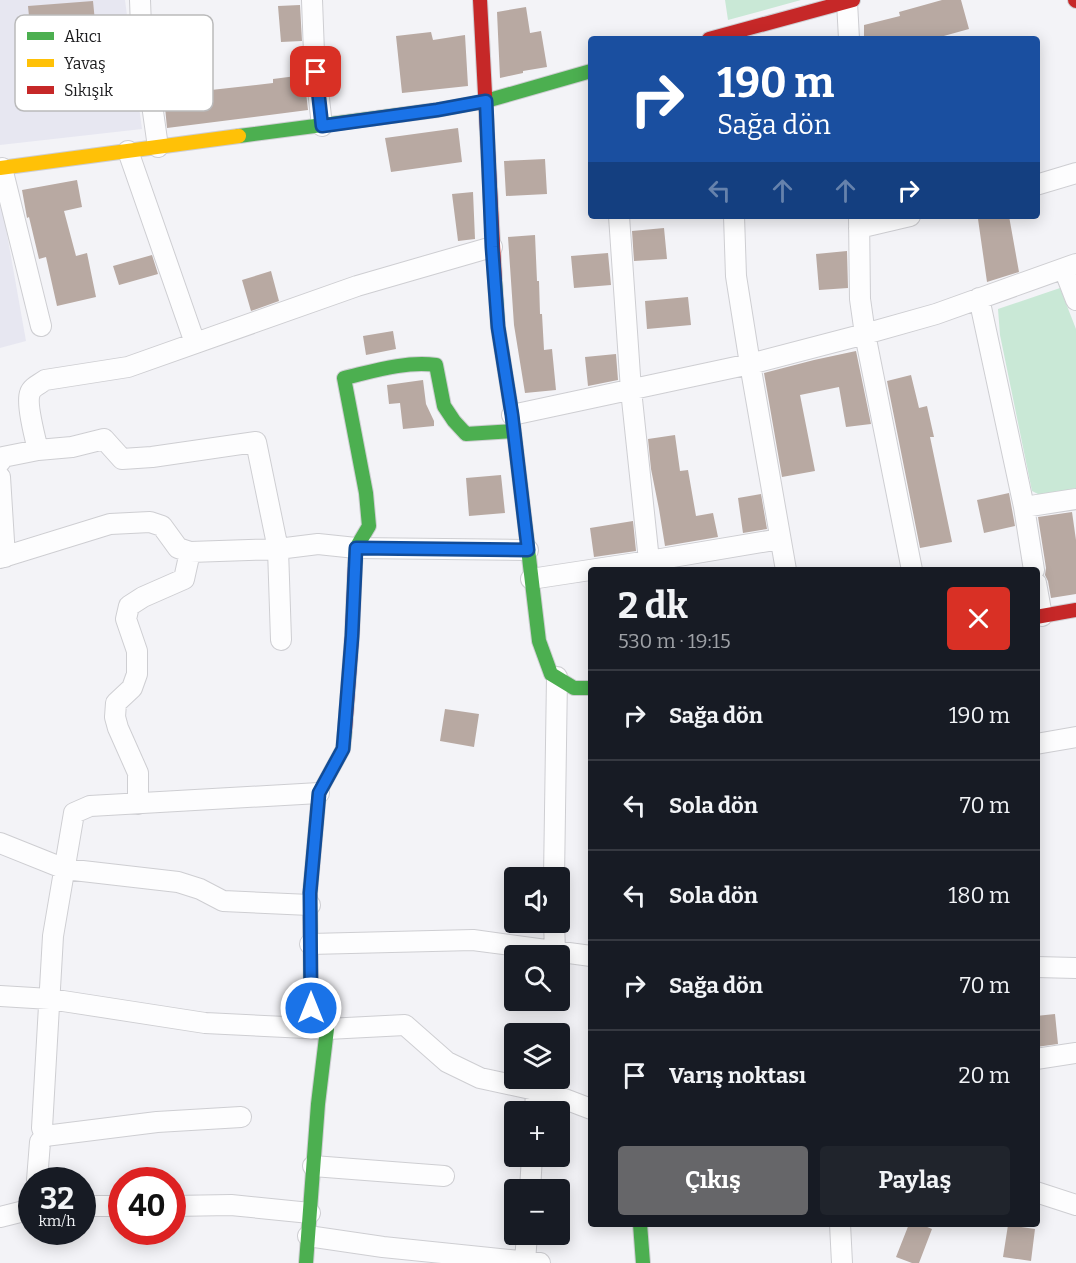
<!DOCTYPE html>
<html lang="tr">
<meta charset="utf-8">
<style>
:root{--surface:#171b24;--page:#20242c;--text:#f1f3f6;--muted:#9ea1a6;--line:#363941;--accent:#666669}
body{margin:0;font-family:Bitter,serif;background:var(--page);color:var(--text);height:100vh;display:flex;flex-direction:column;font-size:22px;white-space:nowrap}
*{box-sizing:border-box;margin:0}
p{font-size:20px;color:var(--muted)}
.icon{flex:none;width:33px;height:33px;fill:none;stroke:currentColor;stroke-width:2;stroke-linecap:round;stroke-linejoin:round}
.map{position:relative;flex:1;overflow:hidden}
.drawer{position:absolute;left:588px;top:567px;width:452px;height:660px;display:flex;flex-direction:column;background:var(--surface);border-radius:6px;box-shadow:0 3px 15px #0003}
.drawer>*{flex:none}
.hud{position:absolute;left:588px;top:36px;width:452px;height:183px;border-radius:6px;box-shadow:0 3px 15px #0003;background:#1a4fa0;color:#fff;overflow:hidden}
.buttons{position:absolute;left:504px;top:867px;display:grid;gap:12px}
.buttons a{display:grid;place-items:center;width:66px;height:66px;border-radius:6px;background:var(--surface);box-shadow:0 3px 15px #0003;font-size:30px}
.speed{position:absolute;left:18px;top:1167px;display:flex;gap:12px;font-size:30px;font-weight:700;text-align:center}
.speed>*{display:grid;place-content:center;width:78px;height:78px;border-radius:50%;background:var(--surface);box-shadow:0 3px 15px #0003;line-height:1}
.speed small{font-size:15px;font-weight:400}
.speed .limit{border:9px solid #d22;background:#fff;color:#111}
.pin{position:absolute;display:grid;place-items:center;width:51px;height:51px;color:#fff;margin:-26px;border-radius:12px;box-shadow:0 3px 9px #0006}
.me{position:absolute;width:66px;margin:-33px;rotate:0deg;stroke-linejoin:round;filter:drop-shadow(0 0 4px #0008)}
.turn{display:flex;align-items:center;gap:21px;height:126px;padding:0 30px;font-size:27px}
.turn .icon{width:78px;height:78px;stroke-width:2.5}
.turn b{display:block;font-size:42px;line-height:51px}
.lanes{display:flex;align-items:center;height:57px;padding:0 30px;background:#0003;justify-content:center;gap:30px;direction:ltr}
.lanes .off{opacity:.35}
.round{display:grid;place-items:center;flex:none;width:63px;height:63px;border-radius:6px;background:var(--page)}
.overview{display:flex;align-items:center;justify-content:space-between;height:102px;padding:0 30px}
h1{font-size:36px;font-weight:700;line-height:45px}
.cta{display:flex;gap:12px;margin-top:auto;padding:12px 30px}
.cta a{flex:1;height:69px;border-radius:6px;background:var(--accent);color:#fff;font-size:24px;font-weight:700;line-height:69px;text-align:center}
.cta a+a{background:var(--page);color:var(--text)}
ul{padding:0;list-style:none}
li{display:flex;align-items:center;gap:18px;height:90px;padding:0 30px;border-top:2px solid var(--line)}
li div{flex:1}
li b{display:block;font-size:22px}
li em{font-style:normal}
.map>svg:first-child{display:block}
</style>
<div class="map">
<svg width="1076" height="1263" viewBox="0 0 1076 1263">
<rect width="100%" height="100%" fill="#f3f3f7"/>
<!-- built -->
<path fill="#e7e7f1" d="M0,0H125L142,129L0,145Z
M2,206L26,341L0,348V207Z"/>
<!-- green -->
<path fill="#c9e8d6" d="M725,0H801L728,20Z
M1060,288L1076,329V488L1042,496L1032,491L1000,335L998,309Z"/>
<!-- building -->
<path fill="#b8a9a2" d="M942,0H961L969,29L933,39H864V25L900,16L899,12Z
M93,1L97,42L32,47L28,6Z
M300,5L302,41L281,42L278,6Z
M526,7L530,33L541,31L547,67L523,71V73L500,78L497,12Z
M431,32L433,40L465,35L468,86L402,93L396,36Z
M189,52L193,92L273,83V79L304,75L308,110L167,128L160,55Z
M458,128L462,162L391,172L385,138Z
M545,159L547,194L506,196L504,161Z
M77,180L82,207L64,211L76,256L87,253L96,297L57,306L46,257L39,259L29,217L27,218L22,190Z
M473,192L475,239L458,241L452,194Z
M991,216H1009L1019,272L987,282L978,219Z
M664,228L667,259L634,261L632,231Z
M535,235L537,281H539L540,314H542L544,350L552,349L556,390L525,393L514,325L508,237Z
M847,251L848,288L819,290L816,254Z
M608,253L611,285L574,288L571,256Z
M152,255L158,274L119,285L113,266Z
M271,271L279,301L251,311L242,280Z
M688,297L691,325L647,329L645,301Z
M393,331L396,349L366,355L363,336Z
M856,351L871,424L846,427L839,387L800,395L815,471L782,477L764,373L814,360Z
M616,354L618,380L588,386L585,357Z
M911,375L919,408L927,406L934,437H930L952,542L920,548L887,381Z
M423,380L426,404L434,421V426L403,429L400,403L389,404L387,385Z
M675,435L680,471L688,470L696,516L713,513L718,537L665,546L659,509L651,469L648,439Z
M501,475L505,513L469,516L466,478Z
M1009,493L1015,526L984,533L977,500Z
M761,494L767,529L743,533L738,498Z
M1072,512L1076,540V594L1051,598L1048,581L1045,575L1046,568L1038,517Z
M633,521L636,551L594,557L590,528Z
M445,709L479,714L474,747L440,741Z
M1055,1014L1058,1044L1036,1047V1016Z
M909,1224H920L932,1229L919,1263H912L896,1257Z
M1008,1225L1035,1229L1031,1261L1003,1257Z"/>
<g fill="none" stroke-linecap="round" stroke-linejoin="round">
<!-- street casing -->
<g stroke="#ceced2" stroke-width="22">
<path id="street" d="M140,0L141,27L158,147
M312,0L314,53L322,126
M847,2L849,39
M128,151L195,343
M2,168L41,326
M1036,185L1076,173
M619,216L631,390L650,570
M734,216L736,276L750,364L786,570
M859,216L860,299L865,334L912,570
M859,228L910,216
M1064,269L1076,300
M979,298L1024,507L1034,570
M512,415L750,364L865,334L936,314L1076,264
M38,450C35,438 26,403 30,393C32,387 40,384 45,380L128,367L357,286L492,247
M0,462L3,457L38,450L72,447L104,439L122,459L152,457L256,442L278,549L281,640
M0,477L5,557
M1024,507L1076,499
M0,558L110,524L150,522L162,526L178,548L190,552L278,549L318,544L356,548L528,550
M531,579L649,561L780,539
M1036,583L1042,616
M1036,744L1076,737
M138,804V773L118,728L115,717L116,703L132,688L137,674V651L126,619L129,606L143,597L184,579L190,552
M0,843L65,869L178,882L200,889L223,901L310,905
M554,878L557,677
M554,922L555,951
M310,944L473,940L591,956
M1036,967L1076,968
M0,996L50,999L205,1023L327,1029L405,1025L447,1062L480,1078L549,1093L591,1109
M1036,1059L1076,1053
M535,1112L536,1090
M45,1136L42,1128L53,936L74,813L90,806L319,793
M45,1136L157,1122L241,1117
M313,1166L444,1176
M37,1180L40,1142L45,1136
M530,1190L532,1156
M1036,1192L1076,1205
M82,1206H122
M172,1206L231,1205L310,1213
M0,1217L32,1209
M840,1224L842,1263
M308,1236L383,1247L540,1263
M525,1262L527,1234"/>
</g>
<!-- fast casing -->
<g stroke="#ceced2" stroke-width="16">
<path id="fast" d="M239,136L437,110L486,101L591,71
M495,281L498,327L512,415L539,641L551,674L574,688H591
M355,566L356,548L369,526L366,493L344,378C374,371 405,361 436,365L444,406L454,421L466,434L514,431
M640,1224L643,1263
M306,1263L318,1104L327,1029L311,1008L310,893L319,793L343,749L345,730"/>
</g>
<!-- slow casing -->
<g stroke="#ceced2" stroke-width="16">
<path id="slow" d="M0,168L239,136"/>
</g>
<!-- jam casing -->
<g stroke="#ceced2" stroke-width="16">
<path id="jam" d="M480,0L495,281
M1075,0L1076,1
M709,39L853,0
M1036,617L1076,610
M345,730L352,636L355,566"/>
</g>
<!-- street -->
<use href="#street" stroke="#fdfdfe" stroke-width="20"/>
<!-- fast -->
<use href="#fast" stroke="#4caf50" stroke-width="14"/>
<!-- slow -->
<use href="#slow" stroke="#ffc107" stroke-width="14"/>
<!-- jam -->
<use href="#jam" stroke="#c62828" stroke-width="14"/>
</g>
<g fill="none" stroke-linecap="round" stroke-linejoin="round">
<!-- route casing -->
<g stroke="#114b97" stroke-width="15">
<path id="route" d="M311,1008L310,893L319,793L343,749L352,636L356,548L528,550L512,415L498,327L492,247L486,101L437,110L322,126L316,72"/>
</g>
<!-- route -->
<use href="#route" stroke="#1a73e8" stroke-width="10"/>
</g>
<!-- legend -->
<rect x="15" y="15" width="198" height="96" rx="9" fill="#fff" stroke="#bababb" stroke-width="1.5"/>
<rect x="27" y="32" width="27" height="8" fill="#4caf50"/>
<rect x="27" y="59" width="27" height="8" fill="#ffc107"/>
<rect x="27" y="86" width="27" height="8" fill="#c62828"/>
<g font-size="16" fill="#1a1a1c">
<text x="64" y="42">Akıcı</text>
<text x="64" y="69">Yavaş</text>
<text x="64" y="96">Sıkışık</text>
</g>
</svg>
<div class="buttons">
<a><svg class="icon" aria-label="sound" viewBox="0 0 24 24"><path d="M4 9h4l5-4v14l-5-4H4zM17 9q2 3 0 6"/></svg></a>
<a><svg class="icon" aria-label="search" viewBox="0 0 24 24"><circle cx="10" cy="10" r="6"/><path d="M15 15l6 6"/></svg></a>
<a><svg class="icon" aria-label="layers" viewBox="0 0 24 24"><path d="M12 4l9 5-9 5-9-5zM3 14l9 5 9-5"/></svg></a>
<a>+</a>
<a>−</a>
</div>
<div class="speed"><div>32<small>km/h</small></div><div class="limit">40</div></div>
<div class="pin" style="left:316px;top:72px;background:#d93025"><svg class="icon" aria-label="arrive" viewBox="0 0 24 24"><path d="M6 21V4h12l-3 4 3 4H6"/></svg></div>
<svg class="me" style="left:311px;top:1008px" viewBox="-20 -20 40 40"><circle r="17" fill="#1a73e8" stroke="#fff" stroke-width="3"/><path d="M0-11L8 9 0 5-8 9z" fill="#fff"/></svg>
<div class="hud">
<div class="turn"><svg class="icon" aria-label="right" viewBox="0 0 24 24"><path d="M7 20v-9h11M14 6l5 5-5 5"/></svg><div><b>190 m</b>Sağa dön</div></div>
<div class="lanes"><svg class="icon off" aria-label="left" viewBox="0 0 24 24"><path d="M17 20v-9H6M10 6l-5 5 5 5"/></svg><svg class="icon off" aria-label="ahead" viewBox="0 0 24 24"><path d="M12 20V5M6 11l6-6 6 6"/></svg><svg class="icon off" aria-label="ahead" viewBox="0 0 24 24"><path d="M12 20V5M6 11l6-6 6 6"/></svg><svg class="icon" aria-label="right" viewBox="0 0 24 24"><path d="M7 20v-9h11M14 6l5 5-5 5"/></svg></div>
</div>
<section class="drawer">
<div class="overview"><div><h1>2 dk</h1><p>530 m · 19:15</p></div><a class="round" style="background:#d93025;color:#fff"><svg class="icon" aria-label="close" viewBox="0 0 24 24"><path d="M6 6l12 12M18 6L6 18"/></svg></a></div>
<ul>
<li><svg class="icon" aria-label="right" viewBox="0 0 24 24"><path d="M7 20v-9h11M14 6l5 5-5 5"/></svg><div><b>Sağa dön</b></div><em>190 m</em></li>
<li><svg class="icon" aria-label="left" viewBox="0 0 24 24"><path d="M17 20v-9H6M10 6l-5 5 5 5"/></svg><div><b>Sola dön</b></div><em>70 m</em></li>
<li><svg class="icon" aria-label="left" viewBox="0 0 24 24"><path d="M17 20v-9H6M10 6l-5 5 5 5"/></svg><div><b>Sola dön</b></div><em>180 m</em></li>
<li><svg class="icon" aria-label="right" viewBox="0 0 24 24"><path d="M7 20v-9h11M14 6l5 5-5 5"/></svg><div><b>Sağa dön</b></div><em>70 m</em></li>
<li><svg class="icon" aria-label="arrive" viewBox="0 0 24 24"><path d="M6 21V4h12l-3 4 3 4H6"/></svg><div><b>Varış noktası</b></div><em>20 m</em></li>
</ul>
<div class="cta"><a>Çıkış</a><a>Paylaş</a></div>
</section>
</div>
